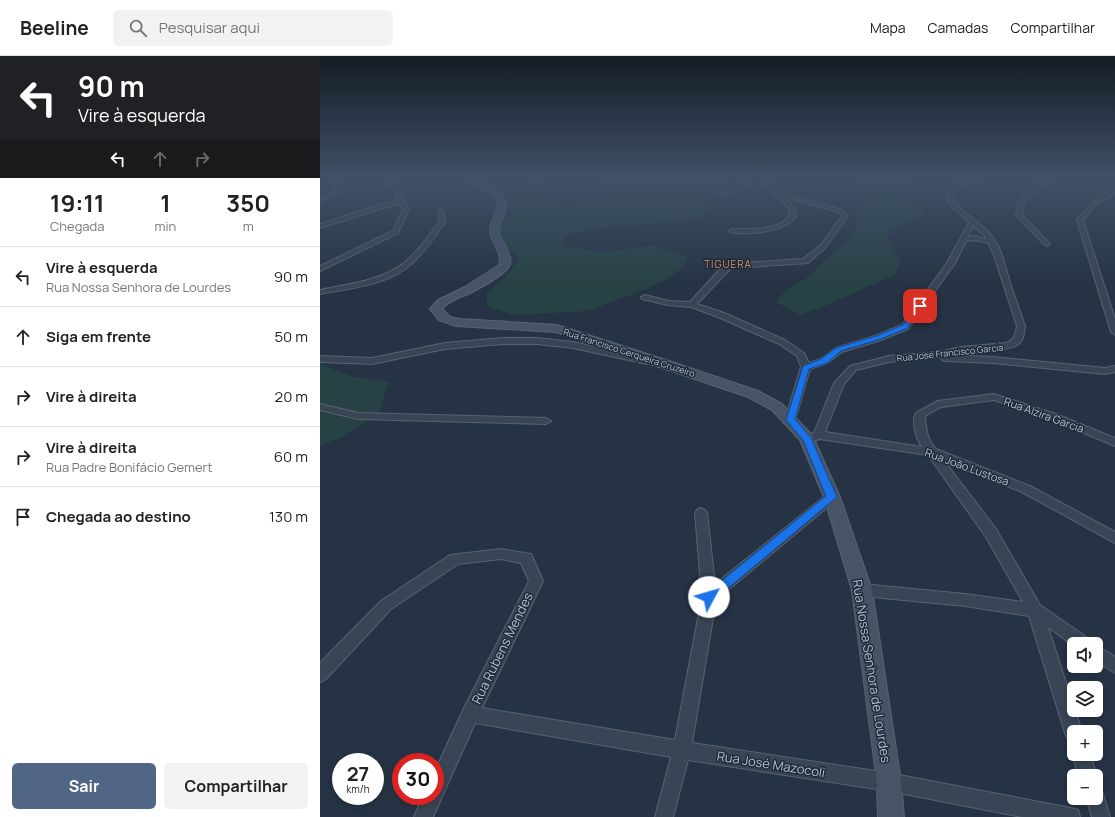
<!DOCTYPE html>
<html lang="pt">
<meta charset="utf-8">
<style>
:root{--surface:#fff;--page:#f2f2f2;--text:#222;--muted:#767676;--line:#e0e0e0;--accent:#516685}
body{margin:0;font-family:Manrope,sans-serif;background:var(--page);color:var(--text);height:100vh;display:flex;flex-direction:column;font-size:15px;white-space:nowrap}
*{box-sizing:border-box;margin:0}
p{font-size:13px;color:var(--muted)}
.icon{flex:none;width:22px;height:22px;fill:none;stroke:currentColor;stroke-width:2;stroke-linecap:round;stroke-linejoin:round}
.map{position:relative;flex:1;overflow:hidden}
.drawer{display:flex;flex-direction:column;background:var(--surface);width:320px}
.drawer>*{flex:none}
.hud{background:#202124;color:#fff;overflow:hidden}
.buttons{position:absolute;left:747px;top:581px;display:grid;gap:8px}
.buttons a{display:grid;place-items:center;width:36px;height:36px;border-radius:6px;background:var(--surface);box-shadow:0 2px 6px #0003;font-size:20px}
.speed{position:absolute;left:12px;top:697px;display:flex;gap:8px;font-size:20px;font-weight:700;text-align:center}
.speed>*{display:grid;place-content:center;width:52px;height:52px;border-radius:50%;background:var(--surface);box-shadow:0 2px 6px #0003;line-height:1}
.speed small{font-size:10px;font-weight:400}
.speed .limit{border:6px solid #d22;background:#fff;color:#111}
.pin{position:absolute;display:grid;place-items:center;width:34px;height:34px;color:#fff;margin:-17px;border-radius:8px;box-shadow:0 2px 6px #0006}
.me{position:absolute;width:44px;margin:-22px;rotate:51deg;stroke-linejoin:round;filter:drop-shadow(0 0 3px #0008)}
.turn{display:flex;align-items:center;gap:14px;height:84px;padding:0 12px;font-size:18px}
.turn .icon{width:52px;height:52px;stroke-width:2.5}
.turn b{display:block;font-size:28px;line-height:34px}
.lanes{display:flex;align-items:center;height:38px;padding:0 12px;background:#0003;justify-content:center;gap:20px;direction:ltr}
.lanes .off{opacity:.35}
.eta{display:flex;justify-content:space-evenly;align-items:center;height:68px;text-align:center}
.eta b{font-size:24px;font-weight:700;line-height:28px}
.action{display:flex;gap:8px;margin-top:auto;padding:8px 12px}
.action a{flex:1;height:46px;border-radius:6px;background:var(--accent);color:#fff;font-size:16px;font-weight:700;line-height:46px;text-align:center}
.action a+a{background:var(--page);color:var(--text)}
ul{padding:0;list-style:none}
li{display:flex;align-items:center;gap:12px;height:60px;padding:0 12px;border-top:1px solid var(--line)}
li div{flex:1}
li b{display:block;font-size:15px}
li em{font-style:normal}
header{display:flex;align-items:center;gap:24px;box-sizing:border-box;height:56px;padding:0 20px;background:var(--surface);border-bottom:1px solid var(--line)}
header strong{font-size:19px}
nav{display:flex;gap:22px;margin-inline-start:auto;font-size:14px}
.search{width:280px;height:36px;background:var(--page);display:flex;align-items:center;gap:10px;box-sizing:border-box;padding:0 14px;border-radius:6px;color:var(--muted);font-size:15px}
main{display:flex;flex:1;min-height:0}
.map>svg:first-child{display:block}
</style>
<header>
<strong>Beeline</strong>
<div class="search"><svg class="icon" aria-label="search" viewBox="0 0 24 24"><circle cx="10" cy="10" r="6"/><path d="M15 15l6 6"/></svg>Pesquisar aqui</div>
<nav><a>Mapa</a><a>Camadas</a><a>Compartilhar</a></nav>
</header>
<main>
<section class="drawer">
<div class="hud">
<div class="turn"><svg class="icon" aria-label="left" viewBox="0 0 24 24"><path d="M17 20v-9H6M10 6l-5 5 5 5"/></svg><div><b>90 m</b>Vire à esquerda</div></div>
<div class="lanes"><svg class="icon" aria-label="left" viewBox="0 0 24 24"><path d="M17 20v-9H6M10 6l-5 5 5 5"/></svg><svg class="icon off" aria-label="ahead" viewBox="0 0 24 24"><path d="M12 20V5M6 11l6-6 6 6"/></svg><svg class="icon off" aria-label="right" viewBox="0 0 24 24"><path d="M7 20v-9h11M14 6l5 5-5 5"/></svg></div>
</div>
<div class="eta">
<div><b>19:11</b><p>Chegada</p></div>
<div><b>1</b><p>min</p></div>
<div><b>350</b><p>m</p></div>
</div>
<ul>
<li><svg class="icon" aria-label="left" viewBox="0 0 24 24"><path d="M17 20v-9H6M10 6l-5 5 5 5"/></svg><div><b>Vire à esquerda</b><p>Rua Nossa Senhora de Lourdes</p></div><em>90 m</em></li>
<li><svg class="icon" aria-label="ahead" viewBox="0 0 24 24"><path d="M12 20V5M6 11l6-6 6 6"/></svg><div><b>Siga em frente</b></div><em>50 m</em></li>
<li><svg class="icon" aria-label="right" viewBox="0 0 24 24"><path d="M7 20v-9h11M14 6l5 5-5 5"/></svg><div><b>Vire à direita</b></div><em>20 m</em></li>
<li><svg class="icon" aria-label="right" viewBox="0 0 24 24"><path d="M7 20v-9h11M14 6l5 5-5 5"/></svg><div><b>Vire à direita</b><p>Rua Padre Bonifácio Gemert</p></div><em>60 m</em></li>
<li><svg class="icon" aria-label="arrive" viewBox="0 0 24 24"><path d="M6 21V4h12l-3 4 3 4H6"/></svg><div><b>Chegada ao destino</b></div><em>130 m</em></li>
</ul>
<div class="action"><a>Sair</a><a>Compartilhar</a></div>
</section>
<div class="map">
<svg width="795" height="761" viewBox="0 0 795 761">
<rect width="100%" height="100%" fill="#253344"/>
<!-- green -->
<path fill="#274245" d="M207,123H223L233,128L226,134C232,137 239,143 245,145C256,148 278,138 287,133L278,128L280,126L289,123H326C334,127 342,125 350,123H426L388,132L393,144C392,148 390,155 386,157C370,169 346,166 327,168C299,170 272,172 245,180L244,190L276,195H294L332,189L368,200L363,211L348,223L324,234L267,255L193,259L167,250V237L186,220L200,202L181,188L178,173L188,160L195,156L187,150L179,138L192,135L203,127V124Z
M524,123H606L587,130L586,139L598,147L604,156C592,166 578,170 566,180L581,205L574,219L507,249L480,259L456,246L468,232L488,221L527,184L535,175L537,164L535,154L547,137L538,129Z
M0,308L34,321L70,326L66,333L58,359L20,382L0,389Z"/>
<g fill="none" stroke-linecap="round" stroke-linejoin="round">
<!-- minor casing -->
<g stroke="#586371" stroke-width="2">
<path id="minor" d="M10,123H16L21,133L15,139L0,146V142L11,137L15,133Z
M68,123H74L89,154L78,177L0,215V210L73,175L83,154L80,148L63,152L0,172V168L58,149L78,145Z
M376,123C388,123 393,135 404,137L426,123H433C409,144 399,147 376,123Z
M439,123H446L461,136L522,154L528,160L505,192L488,207L412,212L409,214L377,248L404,257L465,284L484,297L489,307L501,303L516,292L555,280L582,269L627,207L649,166C643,160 632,153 628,145C620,129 649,123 660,123C652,128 633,129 633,140C633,151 662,168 669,177C681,189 685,210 690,227C695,241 700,256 705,270C704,277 704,285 697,289C687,296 645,296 630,299L673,301L785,312L795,310V316L785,318L673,307L625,305L622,304L621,301L569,306L536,314L524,328L505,376L602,391C596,382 591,366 596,357L618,345L674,338L736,358L795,382V390L728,362L674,344L621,351L605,360C606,373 607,384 616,393L710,430L795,476V487L702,436L625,406L676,473L720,549L769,583L772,588H754V590L728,571L762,676H754V686L748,683L745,677L709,560L645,550L542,540L537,538L535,534L537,530L542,528L645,538L703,546L666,481L608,399L500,383L493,385L489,384L487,381L489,378L494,377L514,327L530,310L569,300L619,296L641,291L686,287C695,284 695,279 697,270L674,199L668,187L655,184L646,185L635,207L588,273L561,284L522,296L507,307L490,313L475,364L474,366H466L465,364L481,311L477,300L459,288L398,261L371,251L348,249L322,243L321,241L325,239L348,245L370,246L403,210L408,208L483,203L501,189L522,160L518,156L466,141L475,154L476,161C464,176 428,180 410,176L409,175L412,173C429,173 457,175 469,161V154L464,147ZM653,170L664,179L666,183L655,180L648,181Z
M726,123H735C717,135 705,134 702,159L729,187L730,188L727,190L725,189L696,159C698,140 709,130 726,123Z
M795,133V137L777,148L763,164L795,263V279L791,276L757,164L777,142Z
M121,153L124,155L125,166C115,181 104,197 90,209C66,230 30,232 0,238V234C28,228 62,225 85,206C97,196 107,183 116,170L119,166L118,155Z
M183,282H217L253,286L327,302L332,305L327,308L253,292L217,288H183L125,293L52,308L0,306V300L52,302L125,287Z
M0,348L38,357L226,362L231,365L226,368L38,363L0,354Z
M512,437L516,438L518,441L516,444L396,544L372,687L569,717L751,752L758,754L760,761H702L569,735L368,704L353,761H335L351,701L155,667L113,761H94L103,740H115V715L144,652L209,525L201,507L181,503L138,508L71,553L6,623L0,626V607L61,545L130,499L181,493L211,498L223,525L162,652L355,684L382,541L375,457L377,454L381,452L385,454L387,457L395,528L508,438Z
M776,589L795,601V617L776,605Z
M754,694V698H770L777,720L776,723V720H759L752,698Z
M776,733L782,735L790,761H772L766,742H776Z"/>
</g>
<!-- secondary casing -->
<g stroke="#586371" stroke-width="2">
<path id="secondary" d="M145,123C160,123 188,134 186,153C184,162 177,169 180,179C183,189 197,204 187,213C180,221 158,233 148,238C139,242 128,245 122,253L130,261L140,263L237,269L352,306L438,335L462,348L492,379L520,441L552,534L581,726L584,761H558L557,726L532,534L504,441L480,384L452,354L428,341L236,276L136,270L119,264L110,253L118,244L145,231L179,209C183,197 172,188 170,176C169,164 180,155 176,142L167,135Z"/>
</g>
<!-- minor -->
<use href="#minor" fill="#394554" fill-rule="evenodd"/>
<!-- secondary -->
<use href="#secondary" fill="#475467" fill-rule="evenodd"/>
</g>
<!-- sky -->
<linearGradient id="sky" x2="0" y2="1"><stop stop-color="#141c25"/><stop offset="0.53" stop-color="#405067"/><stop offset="1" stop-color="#405067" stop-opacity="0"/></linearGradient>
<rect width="795" height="230" fill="url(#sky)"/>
<!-- route -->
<path fill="#1a73e8" stroke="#114b97" d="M600,248L603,250L588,272L561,283L521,295L507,307L489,313L475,363L491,382L517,441L393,545L389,546L385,545L383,541L385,538L506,440L483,384L466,364L483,310L501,303L516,292L556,280L583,269L598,249Z"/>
<g text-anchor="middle" stroke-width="3" stroke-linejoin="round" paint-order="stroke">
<!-- far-street labels -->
<g font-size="9" fill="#b7c0cd" stroke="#1e2a39">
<text transform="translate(309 297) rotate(18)" y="3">Rua Francisco Cerqueira Cruzeiro</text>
<text transform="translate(630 297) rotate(-6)" y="3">Rua José Francisco Garcia</text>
</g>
<!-- far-neighbourhood labels -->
<g font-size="10" letter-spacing="1" fill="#de9461" stroke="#1e2a39">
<text x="408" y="212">TIGUERA</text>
</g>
<!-- street labels -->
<g font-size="11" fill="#b7c0cd" stroke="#1e2a39">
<text transform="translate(724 359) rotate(20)" y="4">Rua Alzira Garcia</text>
<text transform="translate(647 411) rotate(20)" y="4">Rua João Lustosa</text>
</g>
<!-- near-street labels -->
<g font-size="13" fill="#b7c0cd" stroke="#1e2a39">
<text transform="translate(182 592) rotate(-64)" y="5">Rua Rubens Mendes</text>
<text transform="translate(552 615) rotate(81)" y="5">Rua Nossa Senhora de Lourdes</text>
<text transform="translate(451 708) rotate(9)" y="5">Rua José Mazocoli</text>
</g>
</g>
</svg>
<div class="buttons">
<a><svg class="icon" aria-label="sound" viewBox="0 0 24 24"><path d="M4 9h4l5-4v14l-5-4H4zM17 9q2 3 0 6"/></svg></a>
<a><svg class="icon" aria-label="layers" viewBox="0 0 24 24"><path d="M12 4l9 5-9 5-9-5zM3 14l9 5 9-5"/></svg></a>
<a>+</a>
<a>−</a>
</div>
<div class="speed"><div>27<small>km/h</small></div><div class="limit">30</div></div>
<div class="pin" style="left:600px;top:250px;background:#d93025"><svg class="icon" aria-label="arrive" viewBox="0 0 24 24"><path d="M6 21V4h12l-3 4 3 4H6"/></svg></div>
<svg class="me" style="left:389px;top:541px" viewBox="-20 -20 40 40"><circle r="19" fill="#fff"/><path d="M0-13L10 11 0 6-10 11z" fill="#1a73e8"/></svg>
</div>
</main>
